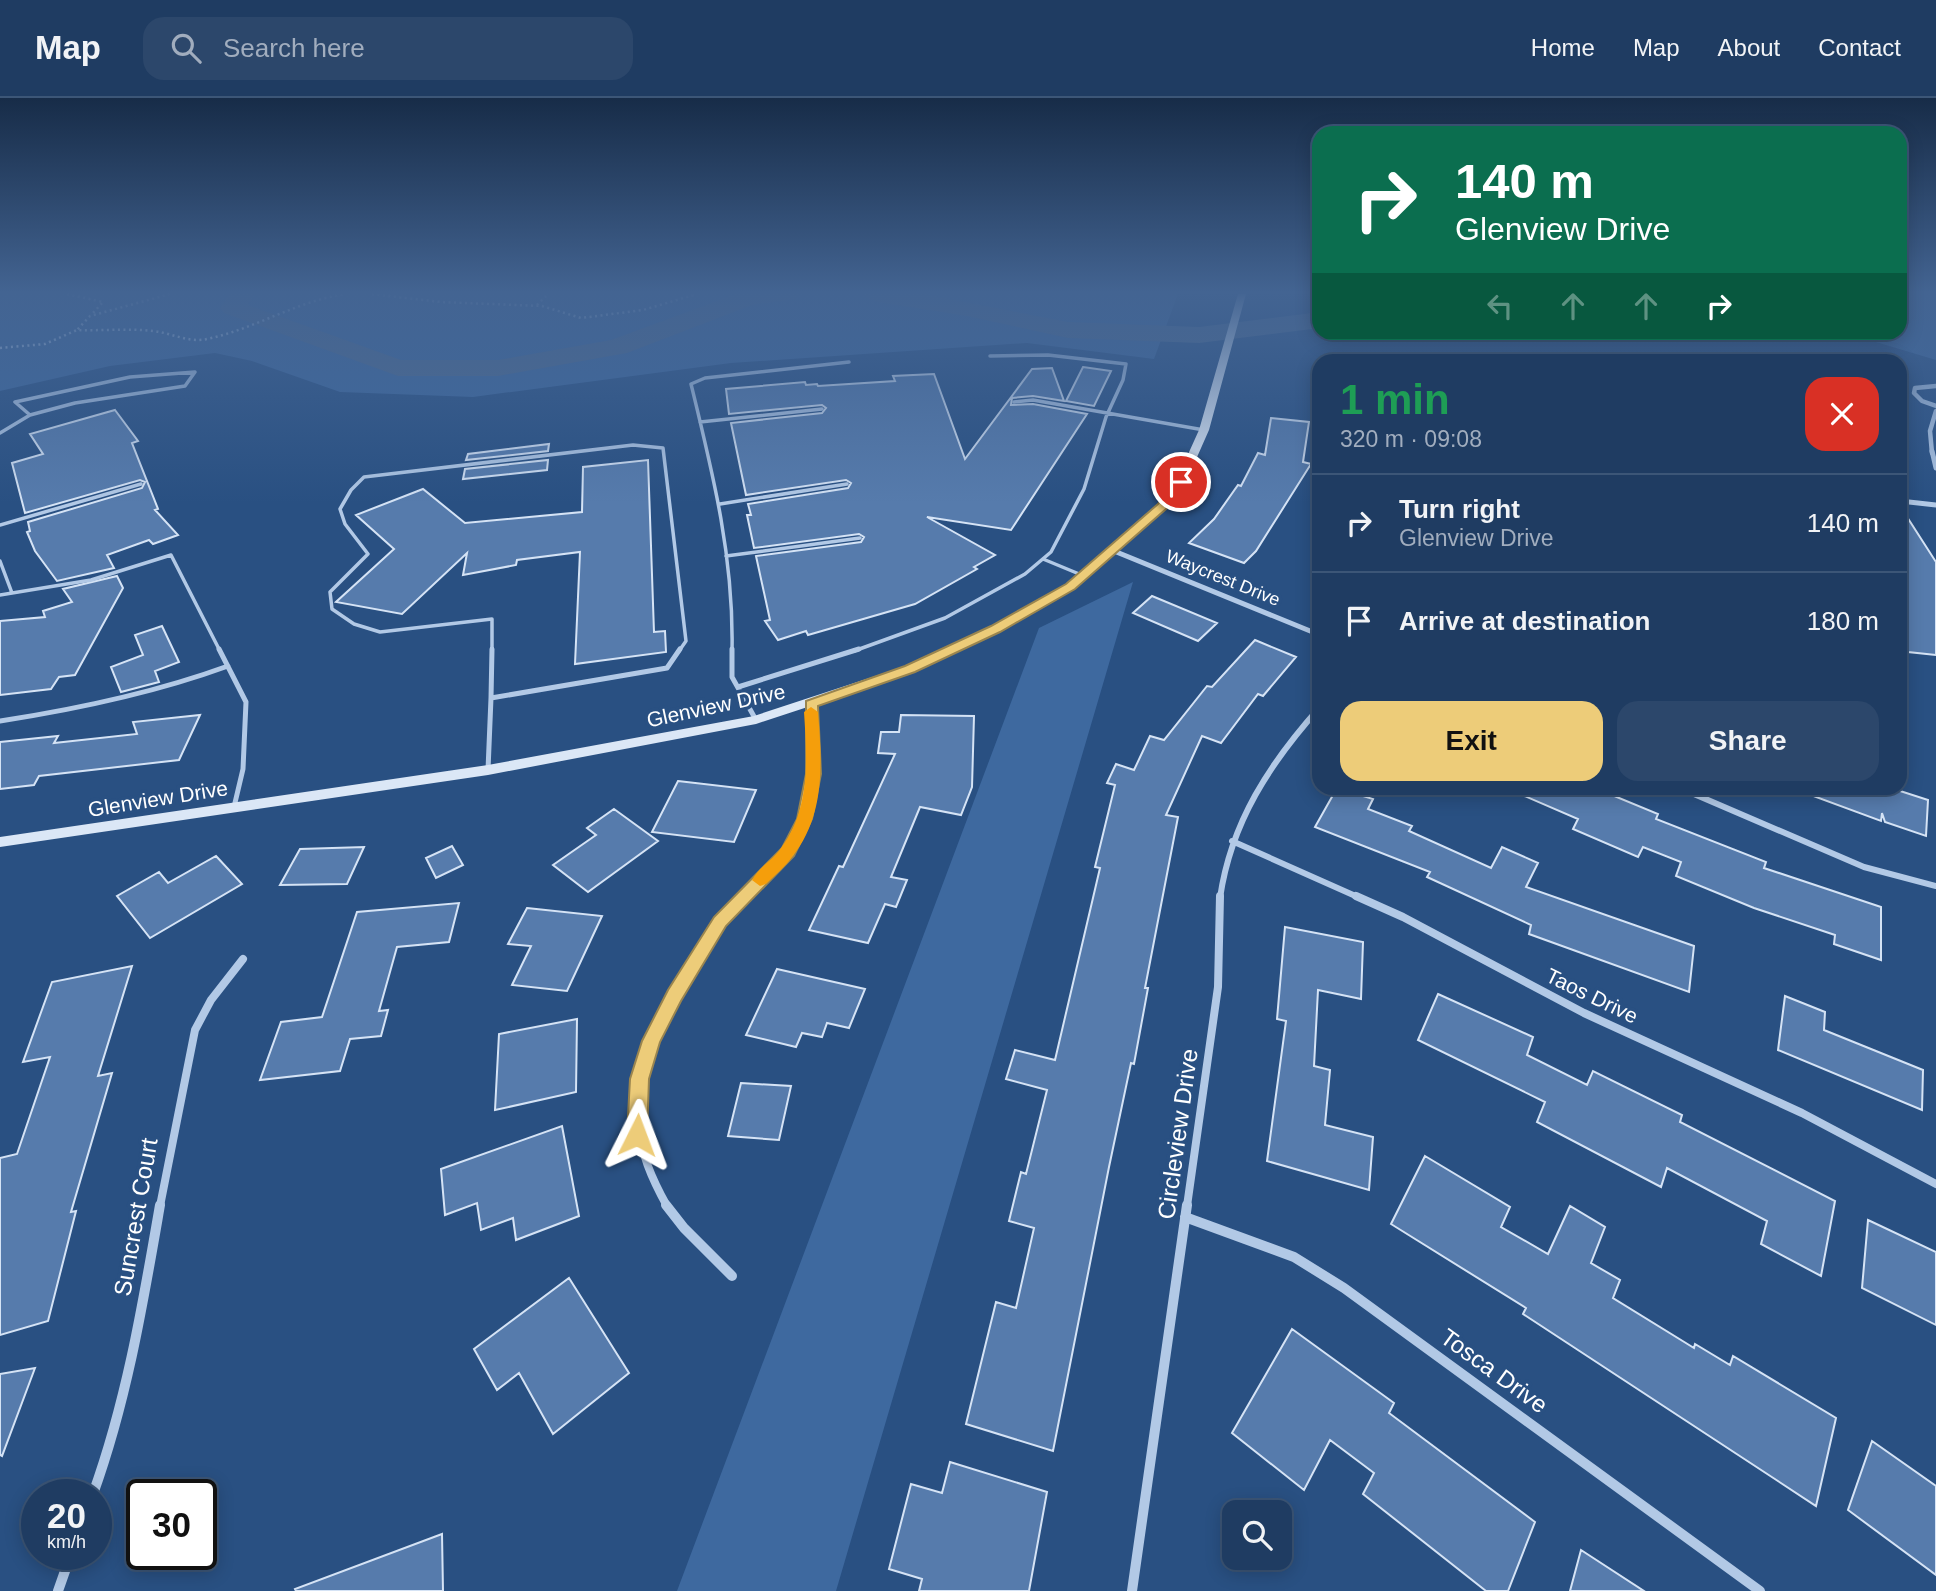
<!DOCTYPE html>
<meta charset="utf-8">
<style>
:root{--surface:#1f3c62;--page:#2c476b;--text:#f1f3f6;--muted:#a1adbe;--line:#3c5677;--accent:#edcc79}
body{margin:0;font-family:Helvetica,sans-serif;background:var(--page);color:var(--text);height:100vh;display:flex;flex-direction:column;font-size:26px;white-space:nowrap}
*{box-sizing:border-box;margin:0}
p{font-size:23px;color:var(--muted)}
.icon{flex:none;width:38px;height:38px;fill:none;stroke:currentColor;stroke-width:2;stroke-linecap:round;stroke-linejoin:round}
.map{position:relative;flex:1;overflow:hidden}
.side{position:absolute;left:1312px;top:256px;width:595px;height:441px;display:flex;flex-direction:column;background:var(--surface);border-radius:21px;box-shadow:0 4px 18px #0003,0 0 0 2px var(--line)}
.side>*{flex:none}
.top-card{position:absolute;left:1312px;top:28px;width:595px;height:214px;border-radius:21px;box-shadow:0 4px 18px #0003,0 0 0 2px var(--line);background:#0b6e4f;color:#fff;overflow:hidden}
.buttons{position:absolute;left:1222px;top:1402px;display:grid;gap:14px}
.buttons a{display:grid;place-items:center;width:70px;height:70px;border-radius:14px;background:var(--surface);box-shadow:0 4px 18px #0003,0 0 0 2px var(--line);font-size:35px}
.speed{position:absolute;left:21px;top:1381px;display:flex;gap:14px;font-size:35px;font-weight:700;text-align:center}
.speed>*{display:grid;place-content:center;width:91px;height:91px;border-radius:50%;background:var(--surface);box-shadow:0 4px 18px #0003,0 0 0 2px var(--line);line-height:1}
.speed small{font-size:18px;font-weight:400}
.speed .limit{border:4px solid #111;border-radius:10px;background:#fff;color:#111}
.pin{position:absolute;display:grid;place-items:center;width:60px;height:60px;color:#fff;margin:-30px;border:4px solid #fff;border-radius:50%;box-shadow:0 2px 7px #0007}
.me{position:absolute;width:77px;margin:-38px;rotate:3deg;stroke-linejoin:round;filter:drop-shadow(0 0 5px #0008)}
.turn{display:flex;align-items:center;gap:24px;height:147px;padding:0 28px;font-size:32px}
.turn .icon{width:91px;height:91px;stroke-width:2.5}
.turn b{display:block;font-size:49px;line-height:60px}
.lanes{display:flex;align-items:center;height:66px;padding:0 28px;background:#0003;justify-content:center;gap:35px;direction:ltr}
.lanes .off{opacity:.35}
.round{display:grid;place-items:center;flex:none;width:74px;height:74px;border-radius:21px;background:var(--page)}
.summary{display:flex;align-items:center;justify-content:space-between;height:119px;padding:0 28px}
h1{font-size:42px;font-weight:600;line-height:52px;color:#1e9e55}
.action{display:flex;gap:14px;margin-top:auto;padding:14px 28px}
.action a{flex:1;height:80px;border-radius:21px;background:var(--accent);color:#111;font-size:28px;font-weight:600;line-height:80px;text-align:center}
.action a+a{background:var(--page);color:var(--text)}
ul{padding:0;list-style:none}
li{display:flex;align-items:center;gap:21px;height:98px;padding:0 28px;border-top:2px solid var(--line)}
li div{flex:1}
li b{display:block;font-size:26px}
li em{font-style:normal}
header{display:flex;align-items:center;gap:42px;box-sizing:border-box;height:98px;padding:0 35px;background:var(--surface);border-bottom:2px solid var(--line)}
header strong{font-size:33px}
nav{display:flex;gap:38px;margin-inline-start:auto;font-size:24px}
.search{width:490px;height:63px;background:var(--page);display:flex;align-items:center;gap:18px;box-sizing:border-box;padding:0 24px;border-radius:21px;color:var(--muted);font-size:26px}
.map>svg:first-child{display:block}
</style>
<header>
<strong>Map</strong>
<div class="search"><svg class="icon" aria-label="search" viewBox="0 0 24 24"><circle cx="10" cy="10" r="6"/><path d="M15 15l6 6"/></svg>Search here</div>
<nav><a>Home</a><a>Map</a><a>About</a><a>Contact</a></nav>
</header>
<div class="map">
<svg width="1936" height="1493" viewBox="0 0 1936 1493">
<rect width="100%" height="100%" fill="#295082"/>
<!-- green -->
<path fill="#3e699f" d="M0,196H1178L1154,261L1027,245L731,265L473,299L340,294L252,263L215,255L110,268L0,293Z
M1901,196H1936V262L1846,235L1900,234Z
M1133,484L836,1493H677L1039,530Z"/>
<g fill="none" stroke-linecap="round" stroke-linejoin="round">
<!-- river -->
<path fill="#4f6b8f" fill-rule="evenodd" d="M230,196H254L248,207L401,262H498L611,242L736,196H800L796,201L752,207L627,255L498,278H398L224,215L220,210Z
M865,196H924L1068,224L1199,229L1320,214V230L1199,245L1068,240L967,218L878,204L869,201Z"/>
</g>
<!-- building -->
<path fill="#567bac" stroke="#d5e3f5" stroke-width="2" d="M1083,269L1111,273L1094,308L1066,303Z
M1052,270L1064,303L1033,298L1012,300L1011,307L1033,306L1087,316L1011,432L927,419L995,457L974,469L977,471L915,506L808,537L806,533L778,542L765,523L770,522L756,458L861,444L864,439L859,436L754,450L747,417H751L748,406L848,390L851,385L846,382L746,397L731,325L822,315L826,310L822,307L729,316L726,291L805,284L806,287L817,286L818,288L895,283L893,278L934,276L965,361L1032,271Z
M115,312L138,343L132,345L158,411L155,412L178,437L153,446L149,442L107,457L114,470L57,483L35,453L27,434L30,433L28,424L142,390L145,384L140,382L25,415L12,365L43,356L30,336Z
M1271,320L1309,324L1303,364L1311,366L1256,453L1244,465L1189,445L1214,421L1238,387L1241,388L1258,355L1265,357Z
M549,346L548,353L466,362L468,356Z
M548,362L547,372L463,381L465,371Z
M648,362L654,534L665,533L666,554L575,566L580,454L517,462L516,467L463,477L467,455L402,516L336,504L394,451L356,417L423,391L465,425L582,414L583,369Z
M1900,408L1936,464V557L1908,554L1900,541Z
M117,478L123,490L75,577L59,579L51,591L0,597V523L45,519L43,513L72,504L63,491Z
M1152,498L1217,525L1198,543L1133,515Z
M162,528L179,564L155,573L159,584L121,594L111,569L143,557L135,537Z
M1255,542L1296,559L1263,598L1258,596L1221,645L1202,638L1166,717L1178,719L1145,890H1148L1134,966L1131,965L1109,1069L1053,1353L966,1326L996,1204L1016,1210L1034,1130L1009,1123L1021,1074L1026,1076L1047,992L1006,981L1015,952L1055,962L1100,770L1095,769L1115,687L1107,685L1116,666L1134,672L1150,638L1164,642L1207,588L1212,589Z
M200,617L179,662L39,678L34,687L0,691V644L58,638L54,645L137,636L133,624Z
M901,617L974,618L972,689L961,717L920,709L891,779L907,782L896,809L885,806L868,845L809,832L839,768L843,769L895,656L878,655L881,634H899Z
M678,683L756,692L734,744L652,734Z
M1337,690L1373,701L1368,711L1412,728L1409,733L1491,770L1502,749L1538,765L1526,789L1694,848L1689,894L1529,836L1531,827L1427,779L1430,774L1315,729Z
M1506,690H1595L1658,716L1656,721L1766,764L1764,770L1881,809V862L1834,846L1835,837L1754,810L1676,778L1681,764L1643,749L1638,759L1573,731L1578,721Z
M1798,690H1891L1928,702L1926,738L1885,724L1882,715L1881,723L1797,692Z
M614,711L658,743L588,794L553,767L596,737L587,730Z
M452,748L463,767L436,780L426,760Z
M364,749L347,786L280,787L300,751Z
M216,758L242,786L150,840L117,798L159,774L168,785Z
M459,805L449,844L397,849L379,913L388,912L381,938L350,941L340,973L260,982L281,924L322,919L357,814Z
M527,810L602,818L567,893L512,887L531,848L508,846Z
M1285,829L1363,844L1361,901L1318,892L1314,968L1330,972L1325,1027L1373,1039L1369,1092L1267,1063L1286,923L1277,921Z
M132,868L98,978L112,975L71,1114L76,1113L48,1223L0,1237V1060L17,1056L50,959L23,964L52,884Z
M777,871L865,891L849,930L827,925L822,939L802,935L796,949L746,937Z
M1438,896L1533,939L1527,957L1587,987L1593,973L1682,1017L1680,1024L1835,1103L1821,1178L1761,1146L1767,1123L1667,1070L1661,1089L1537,1024L1545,1004L1418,942Z
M1785,898L1825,914L1824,932L1923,972L1922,1012L1778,952Z
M577,921L576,994L495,1012L499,936Z
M741,985L791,988L779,1042L728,1038Z
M562,1028L579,1118L516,1142L513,1120L481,1132L477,1105L445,1117L441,1071Z
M1425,1058L1510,1109L1501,1129L1548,1156L1570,1108L1605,1129L1591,1165L1620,1182L1613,1200L1694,1250L1695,1246L1730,1267L1733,1258L1836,1320L1816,1408L1523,1216L1526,1210L1391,1126Z
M1868,1122L1936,1154V1227L1862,1190Z
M569,1180L629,1275L553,1336L519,1275L497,1292L474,1251Z
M1292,1231L1394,1305L1389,1315L1535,1424L1508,1493H1486L1363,1396L1374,1375L1330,1342L1304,1392L1232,1335Z
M35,1270L2,1358L0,1357V1276Z
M1872,1343L1936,1388V1477L1848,1412Z
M950,1364L1047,1394L1029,1493H919L922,1481L889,1471L911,1386L942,1395Z
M442,1436L443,1493H296L295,1491Z
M1581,1452L1644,1493H1570Z"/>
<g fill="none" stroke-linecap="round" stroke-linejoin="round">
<!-- path -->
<path stroke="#b2c9e6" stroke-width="2.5" stroke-dasharray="2 3.5" stroke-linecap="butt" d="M67,196L103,204L92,216
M170,196L90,218L77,232C102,233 128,230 153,233C172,235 188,245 207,241C255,231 296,203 346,196
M372,196L441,204L542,208L581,220L643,212L697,196
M537,207L548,196
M0,250L45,246L77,232"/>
<!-- service-far1 -->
<path stroke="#b2c9e6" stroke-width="3.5" d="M195,274L185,288L75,305L30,317L15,304L130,279Z
M1014,304L1033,302L1204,332
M700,324L822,311
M0,335L30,317
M720,406L847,386
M0,427L141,386
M726,458L860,440
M1043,461L1084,478
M0,463L12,495
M0,497L91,482L171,457L220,553
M492,553V521L380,534L354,526L332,511L330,494L368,456L345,426L340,411L351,392L364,379L633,347L663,350L686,543L679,553
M732,553C734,460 713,376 691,286L705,280L849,264
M854,553L945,520L1025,476L1051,454L1084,391L1106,319L1123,282L1126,266L1048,257L990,258"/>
<!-- service -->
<path stroke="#b2c9e6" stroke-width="5" d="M219,551L246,604L243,671L234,709
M732,551V579L756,622
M738,589L859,551
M491,600L492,551
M491,600L667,570L680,551
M0,623C78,611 154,595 228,568
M488,672L491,600"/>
<!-- minor-far4 -->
<path stroke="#b2c9e6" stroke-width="4.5" d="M1936,288L1915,290L1914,295L1922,303L1936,308
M1932,355L1930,333L1936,313"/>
<!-- minor-far3 -->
<path stroke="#b2c9e6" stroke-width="5" d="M1932,353L1936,370
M1900,403L1936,407
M1114,453L1320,537"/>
<!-- minor-far2 -->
<path stroke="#b2c9e6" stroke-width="6" d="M1680,690L1864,769L1936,788
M1232,743L1360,800
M742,800C813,727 817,706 811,606
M1220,800C1231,724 1270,665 1320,609"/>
<!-- minor-far1 -->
<path stroke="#b2c9e6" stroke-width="8" d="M1356,798L1403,819L1584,915L1802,1015L1936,1086
M160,1108L195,932L211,902L243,861
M667,1108C652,1081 640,1054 638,1023C633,951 696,848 744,798
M1187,1108L1218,889L1220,798"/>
<!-- minor -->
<path stroke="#b2c9e6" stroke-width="10" d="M666,1107L684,1130L732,1178
M1185,1119L1294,1159L1344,1190L1760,1493
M93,1396C127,1302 143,1205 160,1107
M58,1493L71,1456
M1132,1493L1187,1107"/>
<!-- secondary -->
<path fill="#dbe7f6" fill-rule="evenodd" d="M1238,196H1246L1209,332L1186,384L1166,410L1074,491L1000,533L914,574L756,626L488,677L0,749V739L488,667L754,618L906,568L992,529L1066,487L1158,406L1176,383L1199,332Z"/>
</g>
<!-- sky -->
<linearGradient id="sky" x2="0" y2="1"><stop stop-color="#172c48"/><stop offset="0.48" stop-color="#436492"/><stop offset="1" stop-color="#436492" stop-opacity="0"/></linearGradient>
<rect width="1936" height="405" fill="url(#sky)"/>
<!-- route -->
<path fill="#edcc79" stroke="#9a854f" stroke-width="2" d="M1177,381L1186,384L1166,411L1075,491L1000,534L915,574L818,608L821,676L812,721L794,758L726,828L681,903L660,944L649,981L647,1037L644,1044L637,1047L630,1044L627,1037L630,981L642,943L668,892L714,819L782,750L797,721L806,676V603L905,568L991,528L1066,486L1158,406Z"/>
<!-- slow -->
<path fill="#f59e0b" d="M811,609L818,614C822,663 826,717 792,759C785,769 775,777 766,786L760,788L752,782C759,769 773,762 781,750C811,710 807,660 804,614Z"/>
<g text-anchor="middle" stroke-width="7" stroke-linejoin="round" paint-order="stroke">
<!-- far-street labels -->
<g font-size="18" fill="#fff" stroke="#295082">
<text transform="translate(1223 480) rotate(22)" y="6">Waycrest Drive</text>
</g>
<!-- street labels -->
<g font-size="21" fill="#fff" stroke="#295082">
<text transform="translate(716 608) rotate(-12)" y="7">Glenview Drive</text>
<text transform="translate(158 701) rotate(-9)" y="7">Glenview Drive</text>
<text transform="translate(1592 898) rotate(26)" y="7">Taos Drive</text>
</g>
<!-- near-street labels -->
<g font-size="24" fill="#fff" stroke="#295082">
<text transform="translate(1178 1036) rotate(-82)" y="8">Circleview Drive</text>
<text transform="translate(136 1119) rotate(-80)" y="8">Suncrest Court</text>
<text transform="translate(1494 1273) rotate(36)" y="8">Tosca Drive</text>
</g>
</g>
</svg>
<div class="buttons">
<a><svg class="icon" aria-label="search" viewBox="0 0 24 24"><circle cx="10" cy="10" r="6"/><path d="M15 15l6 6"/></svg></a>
</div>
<div class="speed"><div>20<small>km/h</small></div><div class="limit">30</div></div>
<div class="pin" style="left:1181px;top:384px;background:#d93025"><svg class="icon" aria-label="arrive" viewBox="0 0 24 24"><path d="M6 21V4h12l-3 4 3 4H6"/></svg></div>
<svg class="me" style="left:637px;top:1037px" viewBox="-20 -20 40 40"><path d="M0-17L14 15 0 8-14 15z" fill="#edcc79" stroke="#fff" stroke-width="4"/></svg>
<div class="top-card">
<div class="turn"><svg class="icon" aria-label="right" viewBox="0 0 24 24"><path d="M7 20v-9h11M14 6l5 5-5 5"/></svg><div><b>140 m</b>Glenview Drive</div></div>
<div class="lanes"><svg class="icon off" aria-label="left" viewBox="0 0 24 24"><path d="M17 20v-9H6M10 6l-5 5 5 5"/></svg><svg class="icon off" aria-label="ahead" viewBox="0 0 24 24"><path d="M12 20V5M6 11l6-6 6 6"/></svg><svg class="icon off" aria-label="ahead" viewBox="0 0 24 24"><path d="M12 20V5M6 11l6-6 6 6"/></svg><svg class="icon" aria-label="right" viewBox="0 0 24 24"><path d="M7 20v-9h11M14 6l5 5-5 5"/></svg></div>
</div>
<section class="side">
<div class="summary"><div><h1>1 min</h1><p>320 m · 09:08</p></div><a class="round" style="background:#d93025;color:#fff"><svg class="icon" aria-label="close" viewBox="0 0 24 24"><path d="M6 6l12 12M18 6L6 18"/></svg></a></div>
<ul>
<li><svg class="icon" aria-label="right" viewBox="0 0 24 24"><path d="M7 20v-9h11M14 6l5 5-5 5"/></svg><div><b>Turn right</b><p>Glenview Drive</p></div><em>140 m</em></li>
<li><svg class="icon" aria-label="arrive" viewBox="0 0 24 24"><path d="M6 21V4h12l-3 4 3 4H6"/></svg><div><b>Arrive at destination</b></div><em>180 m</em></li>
</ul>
<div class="action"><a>Exit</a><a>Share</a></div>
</section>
</div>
